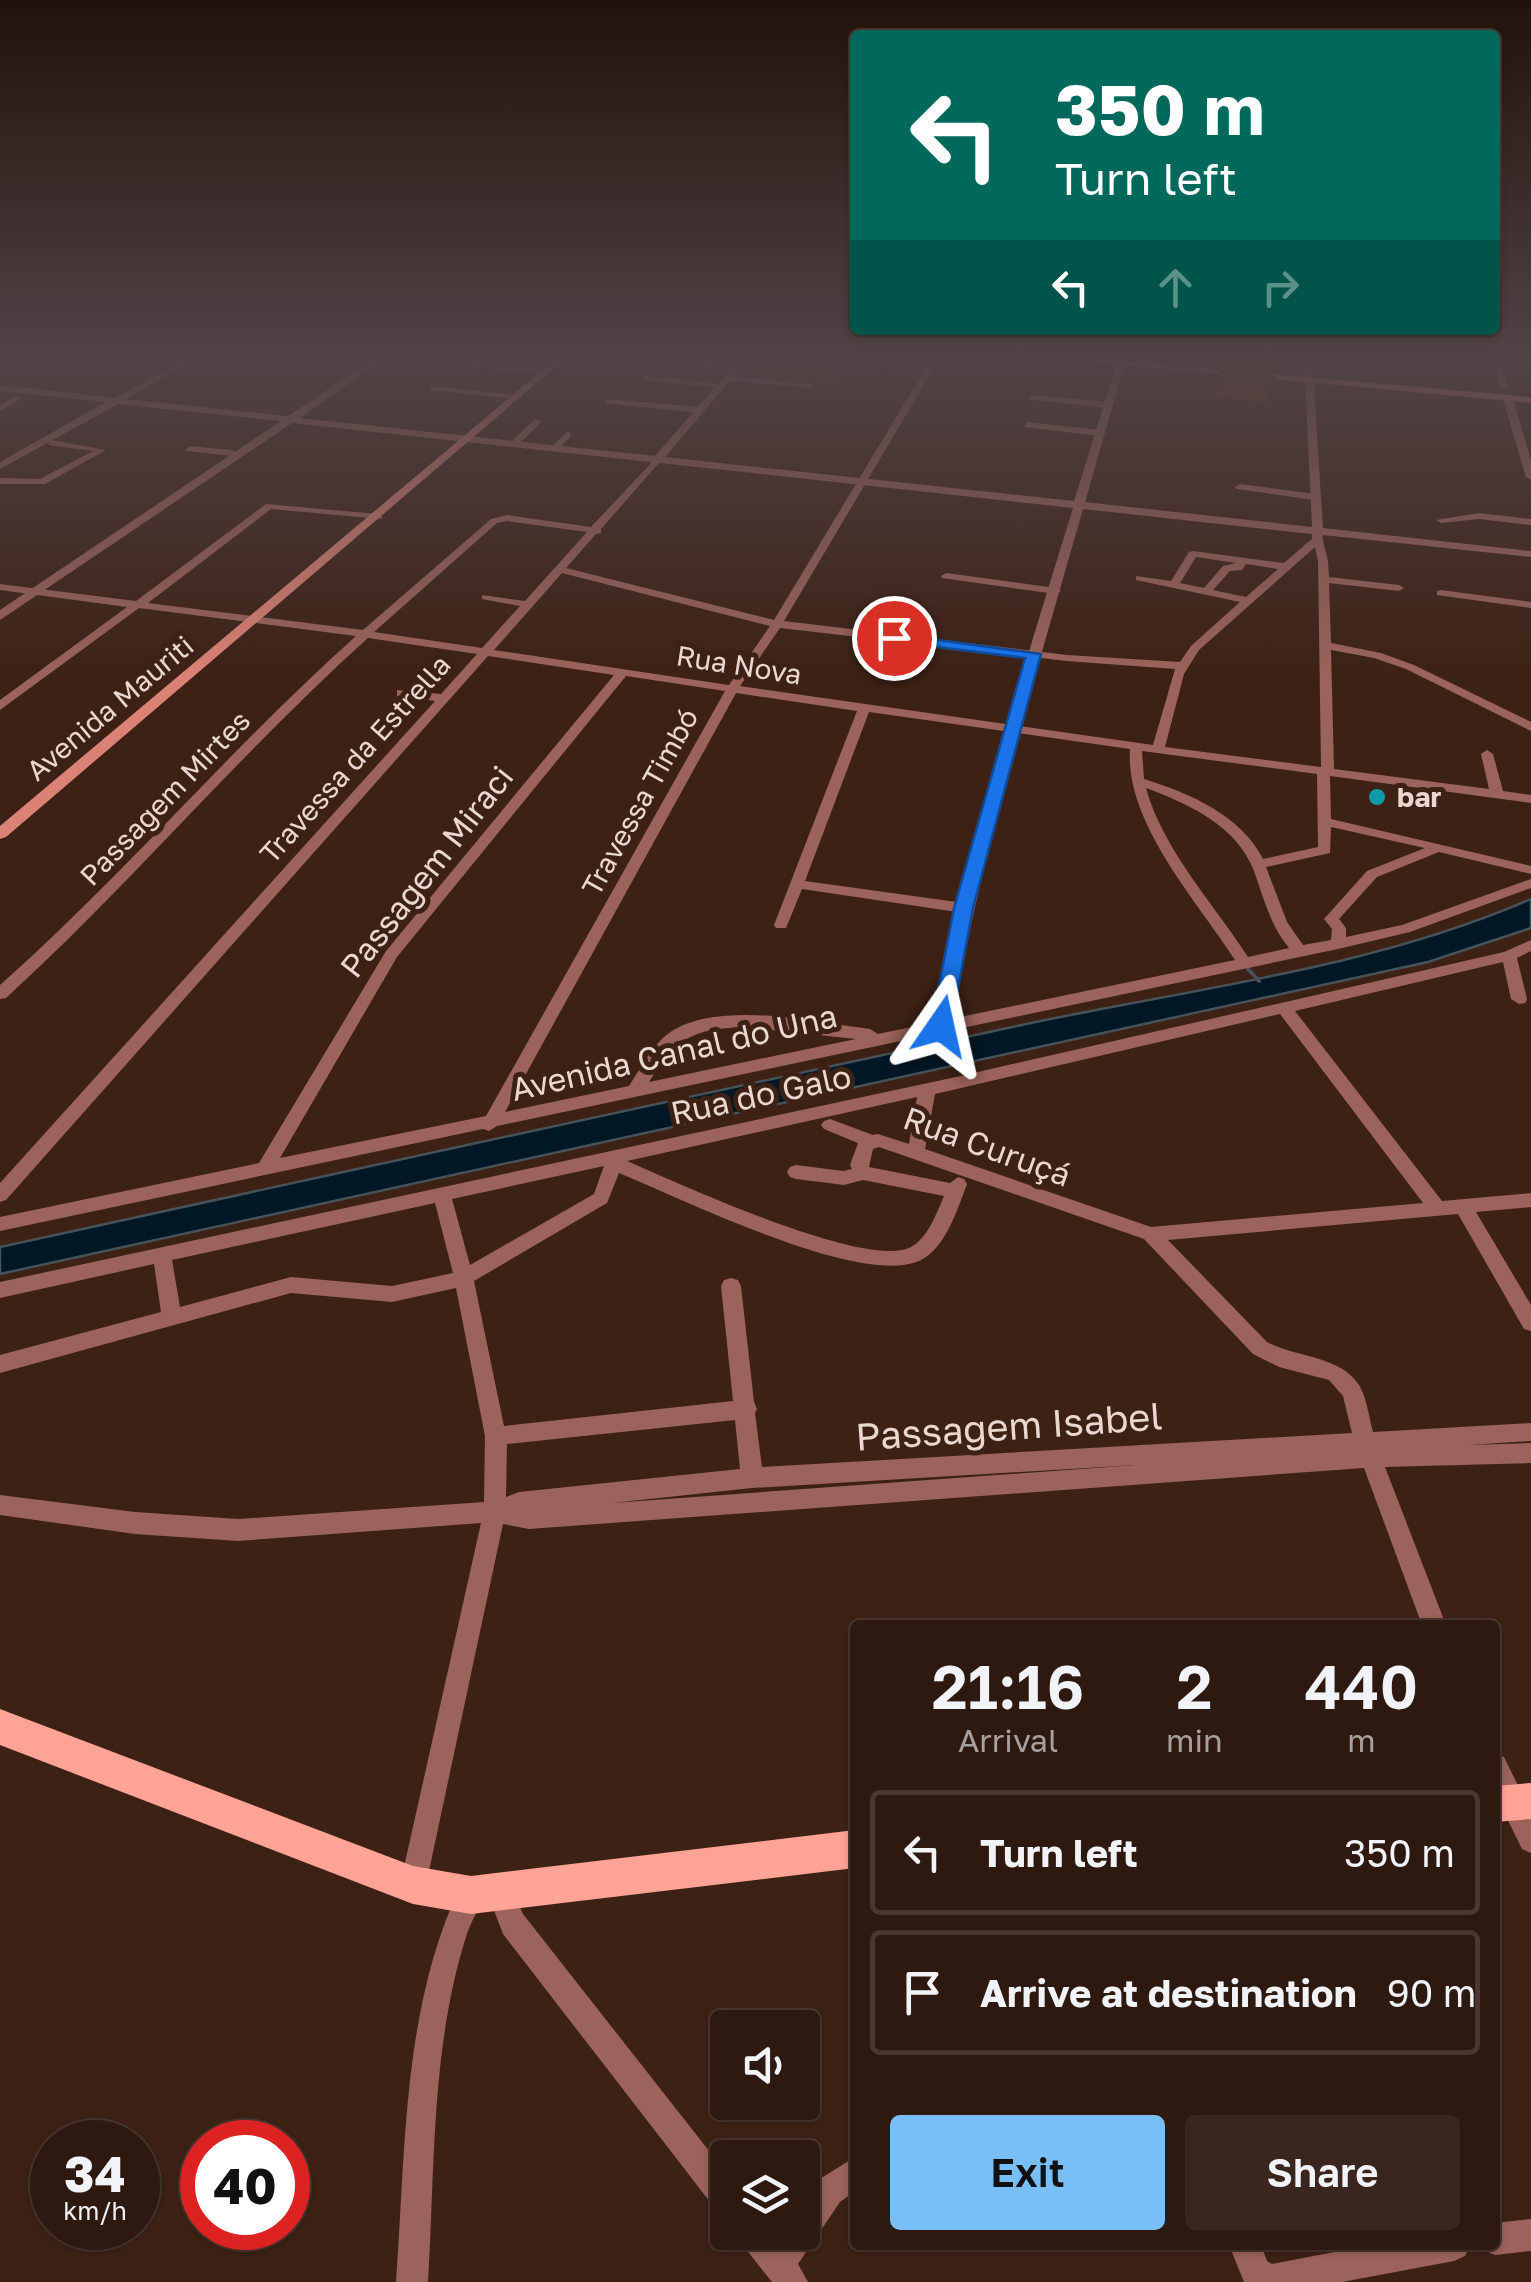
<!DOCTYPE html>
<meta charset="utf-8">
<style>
:root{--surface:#2e1910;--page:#3a261e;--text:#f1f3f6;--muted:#a7a09f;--line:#493830;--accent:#78bff7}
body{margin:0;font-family:"Golos Text",sans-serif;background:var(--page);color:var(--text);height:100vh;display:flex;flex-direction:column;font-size:38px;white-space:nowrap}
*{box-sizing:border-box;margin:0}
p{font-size:32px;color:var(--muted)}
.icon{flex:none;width:55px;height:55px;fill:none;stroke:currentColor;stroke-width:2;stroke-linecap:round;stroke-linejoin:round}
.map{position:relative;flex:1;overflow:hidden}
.side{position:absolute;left:850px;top:1620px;width:650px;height:630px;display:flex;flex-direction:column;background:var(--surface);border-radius:10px;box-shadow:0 2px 8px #0004,0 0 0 2px var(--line)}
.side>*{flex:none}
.guide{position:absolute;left:850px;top:30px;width:650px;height:305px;border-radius:10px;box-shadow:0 2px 8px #0004,0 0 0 2px var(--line);background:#00695c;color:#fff;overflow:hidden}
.tools{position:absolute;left:710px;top:2010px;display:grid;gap:20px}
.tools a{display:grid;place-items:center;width:110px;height:110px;border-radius:10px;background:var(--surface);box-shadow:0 2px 8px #0004,0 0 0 2px var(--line);font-size:50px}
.speed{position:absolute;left:30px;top:2120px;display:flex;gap:20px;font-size:50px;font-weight:700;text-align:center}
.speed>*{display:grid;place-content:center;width:130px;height:130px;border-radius:50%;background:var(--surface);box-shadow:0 2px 8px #0004,0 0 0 2px var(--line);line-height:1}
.speed small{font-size:25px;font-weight:400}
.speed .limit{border:15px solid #d22;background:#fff;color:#111}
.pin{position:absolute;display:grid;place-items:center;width:85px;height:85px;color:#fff;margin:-42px;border:5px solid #fff;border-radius:50%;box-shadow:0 2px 10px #0007}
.me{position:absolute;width:110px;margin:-55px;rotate:11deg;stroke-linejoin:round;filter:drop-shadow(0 0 8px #0008)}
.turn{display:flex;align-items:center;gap:35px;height:210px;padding:0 40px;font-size:45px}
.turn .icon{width:130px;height:130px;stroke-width:2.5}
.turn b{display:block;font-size:70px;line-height:85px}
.lanes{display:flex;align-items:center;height:95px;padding:0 40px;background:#0003;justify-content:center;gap:50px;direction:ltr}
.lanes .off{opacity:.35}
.eta{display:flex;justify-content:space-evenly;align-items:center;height:170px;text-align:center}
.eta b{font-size:60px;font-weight:600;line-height:70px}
.button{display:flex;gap:20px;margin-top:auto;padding:20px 40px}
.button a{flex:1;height:115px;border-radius:10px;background:var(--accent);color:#111;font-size:40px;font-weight:600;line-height:115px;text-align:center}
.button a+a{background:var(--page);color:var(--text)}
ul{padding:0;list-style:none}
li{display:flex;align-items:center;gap:30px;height:125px;margin:0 20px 15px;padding:0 20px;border:5px solid var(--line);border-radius:10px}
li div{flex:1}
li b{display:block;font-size:38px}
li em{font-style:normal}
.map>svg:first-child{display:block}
</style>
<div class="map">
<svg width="1531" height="2282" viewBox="0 0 1531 2282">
<rect width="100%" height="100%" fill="#3d2115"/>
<!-- water -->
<path fill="#001825" stroke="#465158" stroke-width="2.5" d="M1531,899V928L1428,962L0,1274V1247C334,1174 669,1101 1003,1029C1178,990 1366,971 1531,899Z"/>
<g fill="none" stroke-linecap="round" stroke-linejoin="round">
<!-- stream -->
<path stroke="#465158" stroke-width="4" d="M1248,969L1259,981"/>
<!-- minor -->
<path fill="#9b635b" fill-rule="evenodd" d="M548,356H566L567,357L563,359Z
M933,356H941L784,621L1067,655L1180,662L1191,646L1240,602L1136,580V576L1171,581L1189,552L1193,551L1284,563L1314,537H1322L1328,561L1329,577L1399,585L1404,588L1399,591L1329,583L1331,643L1381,653L1414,665L1531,722V731L1406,669L1374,658L1331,650L1334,769L1489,789L1481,754L1487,750L1493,754L1503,791L1531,795V803L1330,776L1331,819L1531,866V874L1439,852L1377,877L1339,919L1346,928V937L1402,925L1531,879V888L1410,932L1338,949L497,1126L489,1131L483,1129L0,1231V1217L259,1163L386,951L614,675L488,656L6,1200L0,1202V1183L435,701L397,696V690L441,694L477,654L368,638C241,752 132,883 6,998L0,999V985C124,875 232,747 356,636L139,608L0,710V700L127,607L0,590V584L136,601L266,504L378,514L383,517L381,519L271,509L148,603L363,630L491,519L507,515L591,527L655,459L658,464L601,529V533L596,534L566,568L774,620ZM507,521L587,532L525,601L482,595V599L520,606L482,648L374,632L497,523ZM1315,547L1318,561L1321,767L1165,747L1184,674L1199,650ZM1196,557L1236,563L1223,566L1204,588L1180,583ZM1246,564L1278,569L1246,597L1213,590L1230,571L1242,570ZM562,573L770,626L729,685L494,650ZM780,628L1067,661L1175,669L1153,745L740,686ZM626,676L725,691L486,1116L280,1158L397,957ZM736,693L857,711L774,925L776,928H786L802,889L964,913L971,908L964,903L805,881L869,712L1130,749C1125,823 1196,899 1235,960L878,1034L870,1029C814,1022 722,1000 672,1031C653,1043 641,1068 629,1086L505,1112ZM1142,751L1317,774L1318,847L1263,859C1241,815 1189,793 1144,779ZM1146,788C1189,804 1237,826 1254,871C1264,899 1270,925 1289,948L1248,957C1214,904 1163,850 1146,788ZM1331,827L1425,848L1367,871L1324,919L1332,929L1331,940L1303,945L1287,922L1266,867L1330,853ZM743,1027L856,1039L649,1082C677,1038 692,1029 743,1027Z
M1490,356H1498L1508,390L1501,388Z
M651,357L735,367L739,369L735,371L648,361Z
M461,362L546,370L550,372L546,374L458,366Z
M645,376L721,384L725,386L721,388L642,380Z
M727,376L812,384L816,386L812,388L724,380Z
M432,386L517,395L521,397L517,399L429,390Z
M1031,395L1108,402L1112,405L1108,408L1028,399Z
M15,396L22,398L0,411V405Z
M607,399L701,407L705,410L701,413L604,403Z
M535,419L542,421L519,444H513V440Z
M1027,422L1100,430L1104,433L1100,436L1024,427Z
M568,431L571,436L559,449H553V445Z
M51,440L106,450L45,484H0V478L40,479L93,451L48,445Z
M189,446L232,450L236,453L232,456L186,451Z
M1240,484L1315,494L1320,497L1315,500L1237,489L1235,487Z
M1479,513L1531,519V525L1479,519L1441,523L1436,520Z
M946,573L1056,588L1061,591L1056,594L942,578L941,576Z
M1441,590L1531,602V608L1437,595V591Z
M1531,940V951L1517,958L1527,999L1525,1003L1519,1004L1511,999L1503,962L1295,1011L1442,1201L1531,1193V1207L1476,1212L1531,1305V1331L1524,1329L1458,1214L1168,1240L1267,1342C1297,1358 1339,1355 1359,1385C1367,1398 1369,1418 1373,1432L1531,1423V1441L1468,1445L1531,1443V1463L1385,1467L1446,1625H1422L1364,1468L529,1529L503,1524L426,1885L422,1894L413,1898L404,1894L400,1885L481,1523L238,1541L135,1534L0,1515V1495L135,1512L238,1519L484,1502L485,1436L456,1288L392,1302L291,1293L0,1373V1355L161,1312L154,1264L0,1298V1282L956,1077L1504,952ZM1280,1014L1423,1203L1151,1227L925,1149L935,1094ZM917,1097L909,1144L878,1134L873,1135L830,1119L824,1121L821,1125L824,1129L858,1143L850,1165L852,1169L844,1171L796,1165L790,1167L787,1172L790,1177L796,1179L844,1185L863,1180L944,1196C937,1212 928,1238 911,1247C867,1271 676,1182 627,1161ZM879,1147L1144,1239L1253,1354L1279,1367L1329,1380L1343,1396L1352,1433L762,1467L755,1413L757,1409L754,1402L741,1286L738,1280L731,1278L724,1280L721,1286L733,1401L504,1426L474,1281L607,1203L619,1173C680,1198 860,1287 919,1261C945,1250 958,1208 967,1184L964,1179L958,1177L950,1183L869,1167L873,1149ZM604,1166L594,1194L470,1265L452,1199ZM435,1203L453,1273L392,1286L291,1277L180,1307L172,1260ZM735,1420L740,1469L519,1492L506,1497L507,1444ZM1136,1465L612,1503L752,1488Z
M1495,1753L1504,1757L1531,1812V1853L1522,1849L1495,1794Z
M500,1879L509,1883L523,1914L728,2175V2215L717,2211L503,1934L487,1892L491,1883Z
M471,1882L481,1885L484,1895C479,1909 470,1923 466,1937C431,2047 435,2168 428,2282H396C406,2149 402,2008 461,1885Z
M855,2157V2191L840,2202L798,2264L808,2282H772L741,2243L737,2232H772L777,2239L782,2232H802V2203L818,2180Z
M1531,2219V2251L1495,2255L1484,2250L1482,2245H1495V2223Z
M1229,2245H1261L1267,2261L1272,2264L1371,2245H1470L1465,2256L1454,2261L1342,2282H1244Z"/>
<!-- tertiary -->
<path fill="#9b635b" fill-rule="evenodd" d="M12,356L0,363V357Z
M190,356H200L126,399L288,416L378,356H388L300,418L655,456L742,356H751L665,457L1074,501L1119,356H1127L1085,502L1312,527L1304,356H1312L1323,528L1531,551V557L1323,535L1322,541L1318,542L1312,539V534L1083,509C1034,680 983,850 950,1026L941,1032L932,1026C967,850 1020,679 1073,508L660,463L655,465L650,462L292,423L0,620V610L281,421L118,404L0,469V462L106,402L0,391V385L115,398Z
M1508,396L1513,399L1531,460V480L1526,477L1503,399Z"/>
<!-- secondary -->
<path fill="#db8276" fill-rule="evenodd" d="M559,356H568L6,837L0,839V826Z
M1030,356H1064L1531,397V403Z"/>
<!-- primary -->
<path fill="#ffa396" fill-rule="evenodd" d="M0,1709L413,1866L471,1876L855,1830V1868L471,1914L413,1904L0,1745Z
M1531,1783V1819L1495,1822V1786Z"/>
</g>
<!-- wall -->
<path fill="#6b3016" d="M753,356H905L896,370L837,363V370L828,387L812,380L753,375Z
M1223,359L1272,383L1267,402L1216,397Z"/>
<!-- shaded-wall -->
<path fill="#572712" d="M835,356H837V370L828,387V368Z
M897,356H905L896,370Z"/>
<!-- building -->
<path fill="#7c3819" stroke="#572712" stroke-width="2.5" d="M753,356H835L828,368L813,362Z
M1223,359L1274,364L1272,383L1220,378Z"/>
<!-- sky -->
<linearGradient id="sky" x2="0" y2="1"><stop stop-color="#22120c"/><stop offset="0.53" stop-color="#514346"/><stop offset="1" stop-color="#514346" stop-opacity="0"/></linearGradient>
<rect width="1531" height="675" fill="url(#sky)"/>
<!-- route -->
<path fill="#1a73e8" stroke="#114b97" stroke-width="2.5" d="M894,634L1041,654L973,908L951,1026L941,1033L931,1026L954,908L1025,658L889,641V635Z"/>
<!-- markers -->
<circle fill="#0f9aa8" stroke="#3d2115" stroke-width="4" cx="1377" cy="797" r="10"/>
<g text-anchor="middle" stroke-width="10" stroke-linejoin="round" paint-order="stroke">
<!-- far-street labels -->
<g font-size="28" fill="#ead7cf" stroke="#3d2115">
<text transform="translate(739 665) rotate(9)" y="10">Rua Nova</text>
<text transform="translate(110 708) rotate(-40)" y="10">Avenida Mauriti</text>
<text transform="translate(355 759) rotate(-48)" y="10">Travessa da Estrella</text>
<text transform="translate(165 798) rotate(-46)" y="10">Passagem Mirtes</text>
<text transform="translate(640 802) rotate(-61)" y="10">Travessa Timbó</text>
</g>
<!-- far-poi labels -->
<g font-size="28" font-weight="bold" fill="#ead7cf" stroke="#3d2115" text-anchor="start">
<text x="1397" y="807">bar</text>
</g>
<!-- street labels -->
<g font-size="32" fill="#ead7cf" stroke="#3d2115">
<text transform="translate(427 872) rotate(-52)" y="11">Passagem Miraci</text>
<text transform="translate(674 1053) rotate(-13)" y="11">Avenida Canal do Una</text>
<text transform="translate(761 1095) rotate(-12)" y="11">Rua do Galo</text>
<text transform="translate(987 1147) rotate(20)" y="11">Rua Curuçá</text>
</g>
<!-- near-street labels -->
<g font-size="38" fill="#ead7cf" stroke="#3d2115">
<text transform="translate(1009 1427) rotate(-4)" y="13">Passagem Isabel</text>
</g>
</g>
</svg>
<div class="tools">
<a><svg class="icon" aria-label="sound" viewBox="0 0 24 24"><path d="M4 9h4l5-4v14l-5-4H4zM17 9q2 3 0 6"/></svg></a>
<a><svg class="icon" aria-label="layers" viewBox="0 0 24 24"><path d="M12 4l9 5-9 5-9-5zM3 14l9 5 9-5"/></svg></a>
</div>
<div class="speed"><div>34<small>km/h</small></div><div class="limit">40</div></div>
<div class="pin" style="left:894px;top:638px;background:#d93025"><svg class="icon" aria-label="arrive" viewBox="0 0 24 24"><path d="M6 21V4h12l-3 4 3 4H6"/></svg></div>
<svg class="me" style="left:941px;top:1026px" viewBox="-20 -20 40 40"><path d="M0-17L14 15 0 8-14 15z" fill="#1a73e8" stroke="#fff" stroke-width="4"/></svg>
<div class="guide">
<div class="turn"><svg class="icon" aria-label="left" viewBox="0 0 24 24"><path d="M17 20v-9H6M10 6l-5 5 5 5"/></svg><div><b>350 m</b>Turn left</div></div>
<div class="lanes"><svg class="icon" aria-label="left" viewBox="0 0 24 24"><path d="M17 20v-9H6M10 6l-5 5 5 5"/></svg><svg class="icon off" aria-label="ahead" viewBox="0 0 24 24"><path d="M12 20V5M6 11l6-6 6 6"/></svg><svg class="icon off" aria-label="right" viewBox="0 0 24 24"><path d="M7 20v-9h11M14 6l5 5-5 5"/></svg></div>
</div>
<section class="side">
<div class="eta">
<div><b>21:16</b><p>Arrival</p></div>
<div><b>2</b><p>min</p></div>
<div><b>440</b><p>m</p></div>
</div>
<ul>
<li><svg class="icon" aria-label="left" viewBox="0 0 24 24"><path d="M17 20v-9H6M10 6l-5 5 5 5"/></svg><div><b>Turn left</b></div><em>350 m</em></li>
<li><svg class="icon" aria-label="arrive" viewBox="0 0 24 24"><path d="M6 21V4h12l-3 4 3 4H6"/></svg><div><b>Arrive at destination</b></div><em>90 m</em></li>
</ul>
<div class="button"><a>Exit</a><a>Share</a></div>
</section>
</div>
